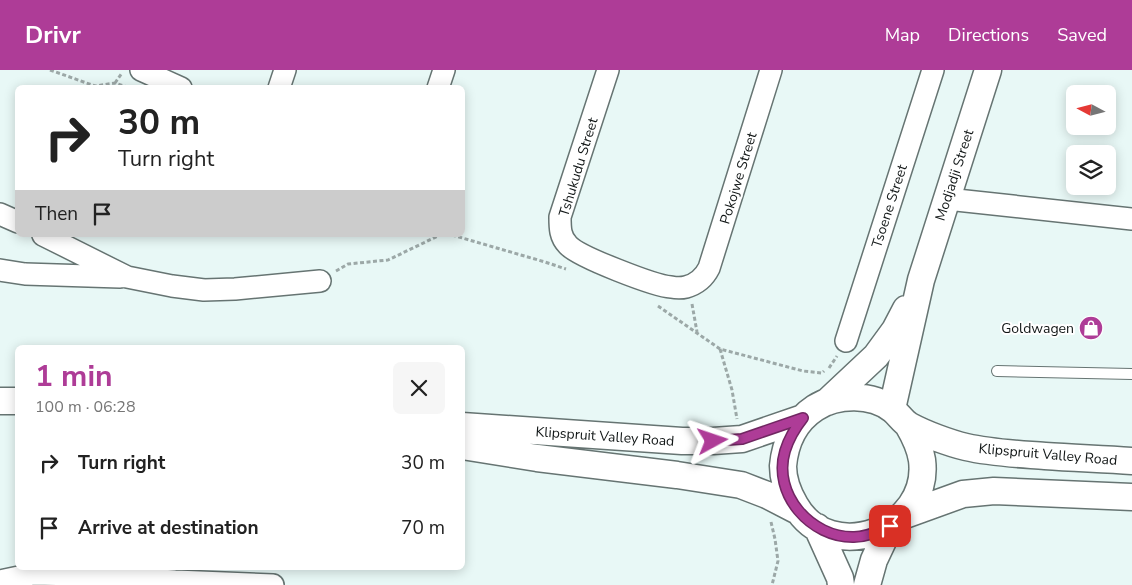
<!DOCTYPE html>
<meta charset="utf-8">
<style>
:root{--surface:#fff;--page:#f6f6f6;--text:#222;--muted:#767676;--accent:#ae3c97}
body{margin:0;font-family:"Nunito Sans",sans-serif;background:var(--page);color:var(--text);height:100vh;display:flex;flex-direction:column;font-size:19px;white-space:nowrap}
*{box-sizing:border-box;margin:0}
p{font-size:16px;color:var(--muted)}
.icon{flex:none;width:28px;height:28px;fill:none;stroke:currentColor;stroke-width:2;stroke-linecap:round;stroke-linejoin:round}
.map{position:relative;flex:1;overflow:hidden}
.side{position:absolute;left:15px;top:275px;width:450px;height:225px;display:flex;flex-direction:column;background:var(--surface);border-radius:8px;box-shadow:0 2px 12px #0003}
.side>*{flex:none}
.top-card{position:absolute;left:15px;top:15px;width:450px;height:152px;border-radius:8px;box-shadow:0 2px 12px #0003;background:#fff;color:var(--text);overflow:hidden}
.needle{width:32px;rotate:277deg}
.controls{position:absolute;left:1066px;top:15px;display:grid;gap:10px}
.controls a{display:grid;place-items:center;width:50px;height:50px;border-radius:8px;background:var(--surface);box-shadow:0 2px 12px #0003;font-size:25px}
.pin{position:absolute;display:grid;place-items:center;width:42px;height:42px;color:#fff;margin:-21px;border-radius:10px;box-shadow:0 2px 8px #0006}
.me{position:absolute;width:55px;margin:-28px;rotate:85deg;stroke-linejoin:round;filter:drop-shadow(0 0 4px #0008)}
.turn{display:flex;align-items:center;gap:18px;height:105px;padding:0 20px;font-size:22px}
.turn .icon{width:65px;height:65px;stroke-width:2.5}
.turn b{display:block;font-size:35px;line-height:42px}
.then{display:flex;align-items:center;height:48px;padding:0 20px;background:#0003;gap:10px;font-size:19px}
.round{display:grid;place-items:center;flex:none;width:52px;height:52px;border-radius:8px;background:var(--page)}
.overview{display:flex;align-items:center;justify-content:space-between;height:85px;padding:0 20px}
h1{font-size:30px;font-weight:700;line-height:38px;color:var(--accent)}
ul{padding:0;list-style:none}
li{display:flex;align-items:center;gap:15px;height:65px;padding:0 20px}
li div{flex:1}
li b{display:block;font-size:19px}
li em{font-style:normal}
header{display:flex;align-items:center;gap:30px;box-sizing:border-box;height:70px;padding:0 25px;background:var(--accent);color:#fff}
header strong{font-size:24px}
nav{display:flex;gap:28px;margin-inline-start:auto;font-size:18px}
.map>svg:first-child{display:block}
</style>
<header>
<strong>Drivr</strong>
<nav><a>Map</a><a>Directions</a><a>Saved</a></nav>
</header>
<div class="map">
<svg width="1132" height="515" viewBox="0 0 1132 515">
<rect width="100%" height="100%" fill="#e8f8f6"/>
<g fill="none" stroke-linecap="round" stroke-linejoin="round">
<!-- service casing -->
<g stroke="#667472" stroke-width="12">
<path id="service" d="M997,301L1132,304"/>
</g>
<!-- minor casing -->
<g stroke="#667472" stroke-width="24">
<path id="minor" d="M141,0L181,18
M608,0L560,147C560,158 560,167 568,175C579,187 655,216 671,217C676,218 682,218 686,217C697,214 704,208 709,198L771,0
M279,18L285,0
M438,18L444,0
M947,129L1132,149
M0,144L18,152
M43,165L127,207L172,216L204,220L235,219L320,211
M0,200L25,204L120,207
M846,271L933,0
M0,511L33,504L81,505L175,511L273,515"/>
</g>
<!-- tertiary casing -->
<g stroke="#667472" stroke-width="29">
<path id="tertiary" d="M0,331H18
M827,332L876,286L895,260L906,239
M892,339L921,210L988,0
M908,355C915,367 920,377 922,390C931,460 830,497 795,435C788,423 783,410 783,396C785,373 795,351 815,338C837,324 872,323 893,340C899,345 903,352 910,356C925,364 949,373 966,377C992,383 1019,384 1045,386C1074,388 1103,389 1132,391
M462,356L682,371H713L742,369L803,348
M462,376L537,388L677,405L741,415L767,425L798,441
M902,446L963,424L994,421L1132,427
M817,457L840,508L841,515
M867,515L874,490L890,456"/>
</g>
<!-- path -->
<path stroke="#9ca8a7" stroke-width="3" stroke-dasharray="4 2.5" stroke-linecap="butt" d="M50,0L95,16L115,13L130,18
M115,13L122,3
M452,165L545,192L566,199
M336,201L348,194L388,190L440,165
M692,234L697,262
M658,236L720,279L803,301L822,303L824,301
M720,279L732,320L737,349
M829,298L837,286
M771,452L775,469L778,491L772,515"/>
<!-- service -->
<use href="#service" stroke="#fff" stroke-width="10"/>
<!-- minor -->
<use href="#minor" stroke="#fff" stroke-width="21"/>
<!-- tertiary -->
<use href="#tertiary" stroke="#fff" stroke-width="26"/>
</g>
<g fill="none" stroke-linecap="round" stroke-linejoin="round">
<!-- route casing -->
<g stroke="#712762" stroke-width="12">
<path id="route" d="M713,371L742,369L803,348C795,358 789,368 785,381C772,424 811,468 854,467C867,467 878,461 890,456"/>
</g>
<!-- route -->
<use href="#route" stroke="#ae3c97" stroke-width="9"/>
</g>
<!-- icons -->
<defs>
<g id="shop-disc" transform="scale(1.25)"><circle r="9.5" fill="#ae3c97" stroke="#fff"/><path d="M-5-2.5h2.3a2.7 3.5 0 0 1 5.4 0H5L5.5 6h-11ZM-1.5-2.5h3a1.5 2.3 0 0 0-3 0Z" fill="#fff"/></g>
</defs>
<g fill-rule="evenodd">
<use href="#shop-disc" x="1091" y="258"/>
</g>
<g text-anchor="middle" stroke-width="4" stroke-linejoin="round" paint-order="stroke">
<!-- street labels -->
<g font-size="14" fill="#111616" stroke="#fff">
<text transform="translate(578 97) rotate(-73)" y="5">Tshukudu Street</text>
<text transform="translate(954 105) rotate(-72)" y="5">Modjadji Street</text>
<text transform="translate(738 108) rotate(-73)" y="5">Pokojwe Street</text>
<text transform="translate(889 136) rotate(-72)" y="5">Tsoene Street</text>
<text transform="translate(605 366) rotate(4)" y="5">Klipspruit Valley Road</text>
<text transform="translate(1048 384) rotate(5)" y="5">Klipspruit Valley Road</text>
</g>
<!-- poi labels -->
<g font-size="14" fill="#111616" stroke="#fff" text-anchor="end">
<text x="1074" y="263">Goldwagen</text>
</g>
</g>
</svg>
<div class="controls">
<a><svg class="needle" viewBox="-14 -14 28 28"><path d="M0-13l5 13h-10z" fill="#e53935"/><path d="M0 13l5-13h-10z" fill="#767676"/></svg></a>
<a><svg class="icon" aria-label="layers" viewBox="0 0 24 24"><path d="M12 4l9 5-9 5-9-5zM3 14l9 5 9-5"/></svg></a>
</div>
<div class="pin" style="left:890px;top:456px;background:#d93025"><svg class="icon" aria-label="arrive" viewBox="0 0 24 24"><path d="M6 21V4h12l-3 4 3 4H6"/></svg></div>
<svg class="me" style="left:713px;top:371px" viewBox="-20 -20 40 40"><path d="M0-17L14 15 0 8-14 15z" fill="#ae3c97" stroke="#fff" stroke-width="4"/></svg>
<div class="top-card">
<div class="turn"><svg class="icon" aria-label="right" viewBox="0 0 24 24"><path d="M7 20v-9h11M14 6l5 5-5 5"/></svg><div><b>30 m</b>Turn right</div></div>
<div class="then">Then<svg class="icon" aria-label="arrive" viewBox="0 0 24 24"><path d="M6 21V4h12l-3 4 3 4H6"/></svg></div>
</div>
<section class="side">
<div class="overview"><div><h1>1 min</h1><p>100 m · 06:28</p></div><a class="round"><svg class="icon" aria-label="close" viewBox="0 0 24 24"><path d="M6 6l12 12M18 6L6 18"/></svg></a></div>
<ul>
<li><svg class="icon" aria-label="right" viewBox="0 0 24 24"><path d="M7 20v-9h11M14 6l5 5-5 5"/></svg><div><b>Turn right</b></div><em>30 m</em></li>
<li><svg class="icon" aria-label="arrive" viewBox="0 0 24 24"><path d="M6 21V4h12l-3 4 3 4H6"/></svg><div><b>Arrive at destination</b></div><em>70 m</em></li>
</ul>
</section>
</div>
